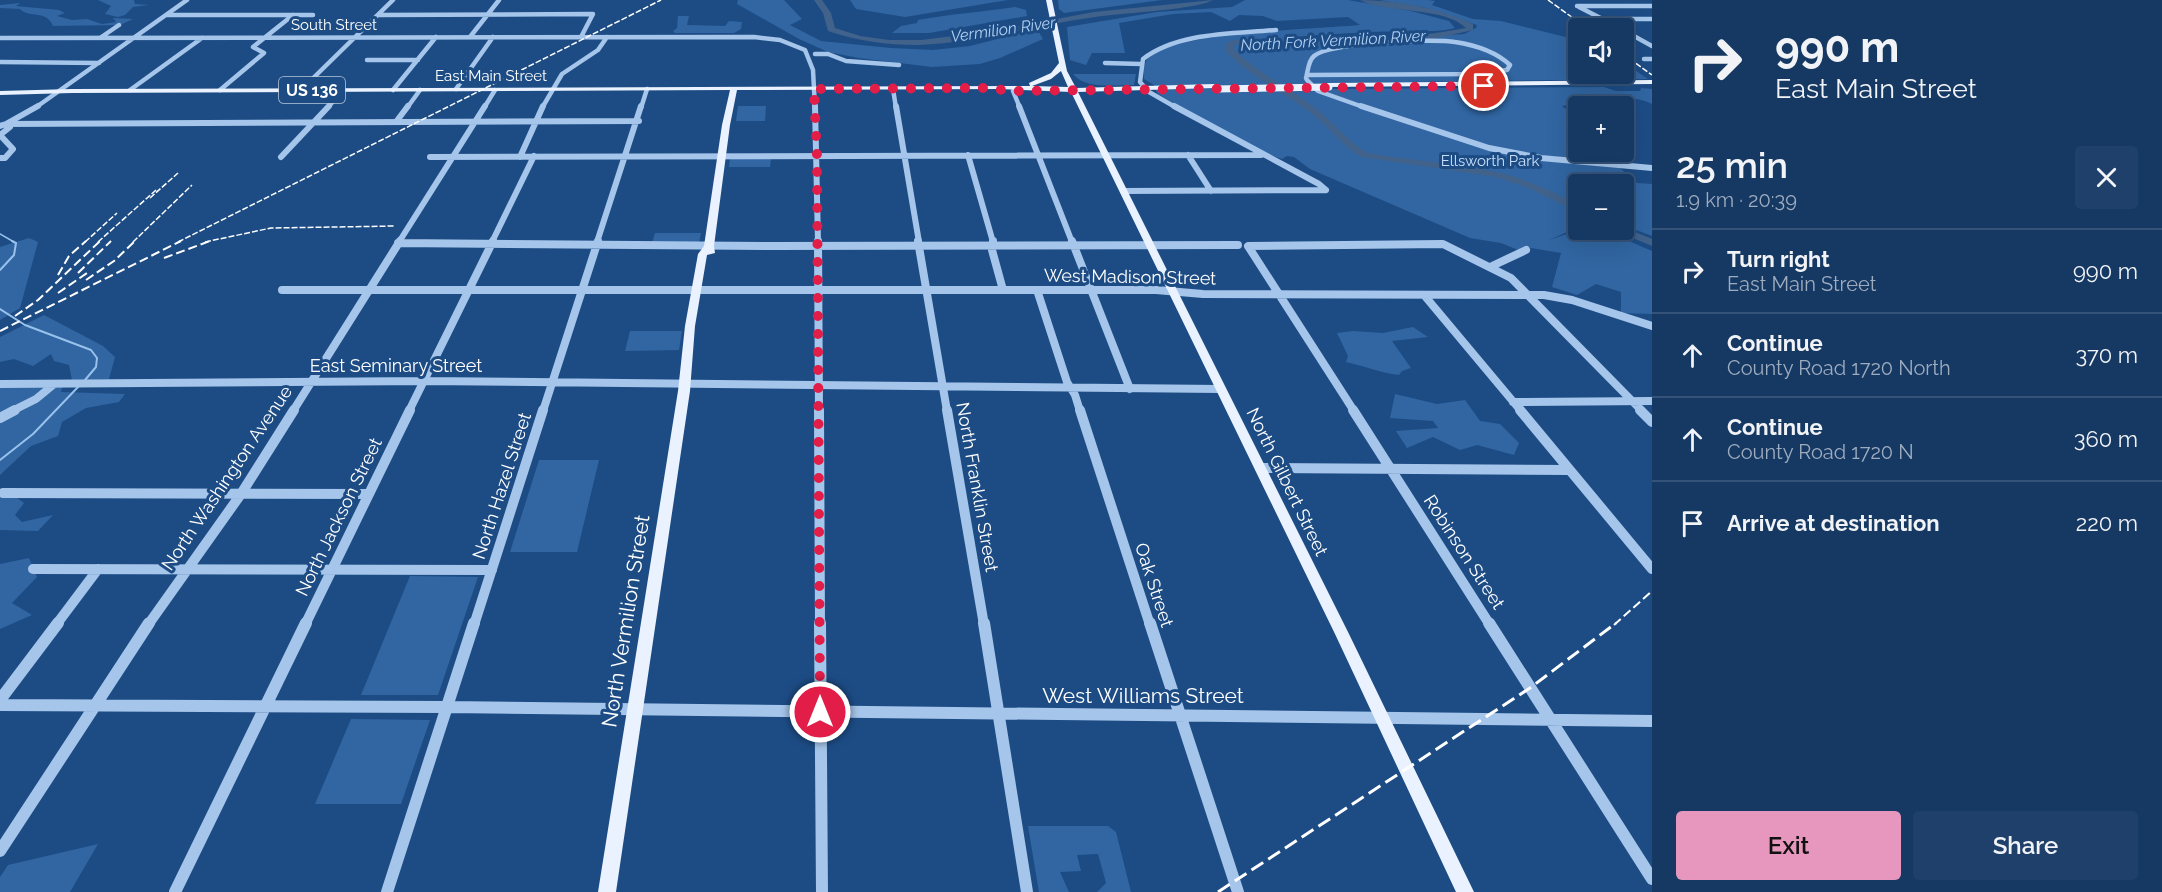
<!DOCTYPE html>
<meta charset="utf-8">
<style>
:root{--surface:#163964;--page:#1f406a;--text:#f1f3f6;--muted:#9eacbf;--line:#355378;--accent:#e797bd}
body{margin:0;font-family:Raleway,sans-serif;background:var(--page);color:var(--text);height:100vh;display:flex;flex-direction:column;font-size:22px;white-space:nowrap}
*{box-sizing:border-box;margin:0}
p{font-size:20px;color:var(--muted)}
.icon{flex:none;width:33px;height:33px;fill:none;stroke:currentColor;stroke-width:2;stroke-linecap:round;stroke-linejoin:round}
.map{position:relative;flex:1;overflow:hidden}
.side{display:flex;flex-direction:column;background:var(--surface);width:510px}
.side>*{flex:none}
.top-card{background:#163964;color:var(--text);overflow:hidden}
.tools{position:absolute;left:1568px;top:18px;display:grid;gap:12px}
.tools a{display:grid;place-items:center;width:66px;height:66px;border-radius:6px;background:var(--surface);box-shadow:0 6px 24px #0002,0 0 0 2px var(--line);font-size:30px}
.pin{position:absolute;display:grid;place-items:center;width:51px;height:51px;color:#fff;margin:-26px;border:3px solid #fff;border-radius:50%;box-shadow:0 2px 6px #0007}
.me{position:absolute;width:66px;margin:-33px;rotate:0deg;stroke-linejoin:round;filter:drop-shadow(0 0 4px #0008)}
.turn{display:flex;align-items:center;gap:21px;height:126px;padding:0 24px;font-size:27px}
.turn .icon{width:78px;height:78px;stroke-width:2.5}
.turn b{display:block;font-size:42px;line-height:51px}
.round{display:grid;place-items:center;flex:none;width:63px;height:63px;border-radius:6px;background:var(--page)}
.overview{display:flex;align-items:center;justify-content:space-between;height:102px;padding:0 24px}
h1{font-size:36px;font-weight:600;line-height:45px}
.primary-button{display:flex;gap:12px;margin-top:auto;padding:12px 24px}
.primary-button a{flex:1;height:69px;border-radius:6px;background:var(--accent);color:#111;font-size:24px;font-weight:600;line-height:69px;text-align:center}
.primary-button a+a{background:var(--page);color:var(--text)}
ul{padding:0;list-style:none}
li{display:flex;align-items:center;gap:18px;height:84px;padding:0 24px;border-top:2px solid var(--line)}
li div{flex:1}
li b{display:block;font-size:22px}
li em{font-style:normal}
main{display:flex;flex:1;min-height:0}
.map>svg:first-child{display:block}
</style>
<main>
<div class="map">
<svg width="1652" height="892" viewBox="0 0 1652 892">
<rect width="100%" height="100%" fill="#1d4c85"/>
<!-- green -->
<path fill="#3166a2" d="M98,0H134L135,4L149,5L133,7L125,15L118,17L105,14L111,6Z
M738,0H784L802,19L790,25L821,41L891,48L933,50L970,46L1037,29L1043,39L1000,58L980,64L932,67L859,58L828,52L799,39L737,4Z
M850,0H1008L905,17L856,9Z
M1058,0H1162L1064,13L1059,9Z
M1245,0H1348L1411,11L1449,21L1455,28C1437,33 1418,30 1399,31C1362,32 1324,34 1287,38L1293,46L1464,34L1476,28L1477,25L1422,7L1379,0H1428L1435,1L1432,5L1473,19L1501,21L1578,40V74H1623V62L1648,79L1326,83L1330,89H1337L1604,87L1616,91H1640L1641,88L1652,89V104C1630,92 1587,101 1562,106L1578,119V127L1573,128L1578,130V152H1602L1637,183L1652,184V236L1623,225V184H1578V227L1549,240L1579,230H1603L1652,251V314L1621,313V292L1596,284L1577,295L1552,287L1561,253L1531,248L1523,252L1501,243L1470,238L1310,169L1294,157L1287,156L1282,159L1262,152L1170,101L1157,93L1154,85L1144,79C1144,69 1143,61 1152,55C1182,32 1317,29 1360,25L1348,17L1277,21L1263,16L1239,15L1230,21L1211,12L1173,14L1119,23L1125,53H1092L1086,65L1070,60L1067,27L1157,12L1232,7Z
M20,3L16,6L59,10L65,13L57,16L72,20L87,19L102,24L116,22L113,18L133,19L120,25L53,26C46,9 30,19 20,9L0,8V5Z
M1015,7L1026,10L1027,16L929,33H892L901,26L917,23L918,20C949,14 983,12 1015,7Z
M678,16H689L687,25L725,26L729,21L742,22L741,29L734,33H675L673,31L677,28Z
M1073,74H1136L1134,85H1130C1112,85 1085,89 1073,74Z
M738,106H766L765,121H736Z
M730,159H771L770,167H729Z
M655,233H701L699,243H652Z
M29,238L38,242L20,308L0,320V247Z
M44,315L103,346L115,357L109,379L72,380L69,365L54,361L51,354L33,366L14,359L0,362V337Z
M1413,327L1428,337L1392,341L1411,368L1402,371L1399,375C1380,373 1365,366 1346,362L1348,356L1337,333L1353,331L1383,333Z
M630,331H682L679,350L625,351Z
M0,384L63,385L61,392L125,394L119,402L86,408L62,422L58,436L31,446L0,475Z
M1395,394L1437,404L1465,400L1480,421L1500,424L1519,443L1514,455L1477,445L1460,450L1433,437L1407,448L1396,431L1438,428L1433,421L1390,418Z
M539,460H599L577,552H510Z
M0,496L17,498L24,503L15,515L22,522L53,515L38,531L0,530Z
M29,558L37,577L12,603L32,615L0,629V564Z
M410,576L478,577L438,695H361Z
M351,719L430,720L401,804H315Z
M1028,826H1108L1116,832L1131,892H1097L1106,883L1098,854L1077,855L1081,871L1060,872L1069,892H1039Z
M98,844L70,892H0V877L8,865Z"/>
<g fill="none" stroke-linecap="round" stroke-linejoin="round">
<!-- stream-far1 -->
<path stroke="#98c1ec" stroke-width="1.5" d="M0,234L14,242"/>
<!-- stream -->
<path stroke="#98c1ec" stroke-width="2" d="M0,270L14,255L16,243L12,241
M0,309L25,325L91,350L97,358L96,367L85,380
M0,460L33,434L79,386"/>
<!-- river -->
<path fill="#40628b" fill-rule="evenodd" d="M814,0H822L831,13L835,28L860,36L889,40H921L986,32L1094,12L1213,0C1195,10 1120,13 1095,17C1036,25 978,43 918,45C886,45 858,41 828,31L823,13Z
M1360,0C1398,0 1438,8 1473,24V30L1438,38L1333,44H1236L1233,46V49C1257,72 1287,87 1314,107C1333,121 1347,141 1368,153C1411,161 1454,162 1496,172C1525,178 1552,191 1578,205V212L1528,188L1495,177L1361,157C1341,145 1327,125 1308,111C1281,90 1248,76 1225,50L1226,43L1235,40C1311,40 1390,43 1466,28C1444,6 1385,14 1360,0Z
M1623,227L1652,239V246L1614,230H1623Z"/>
<!-- minor-far4 -->
<path stroke="#a5c5ea" stroke-width="4.5" d="M1577,6H1652
M1579,7L1620,28
M166,15H313
M378,15L593,14L581,37
M1602,19H1652
M1623,30L1652,46
M470,37L499,0
M0,38L754,37L780,40L805,50L813,70L815,108
M100,38L119,25
M815,54H828L846,61L899,65
M1644,59H1652
M367,60H418
M0,62L99,63
M1105,63L1141,64
M1307,75L1476,74L1507,70L1510,65C1495,51 1475,45 1455,42C1433,38 1329,43 1314,56C1308,61 1308,71 1306,78L1307,80L1318,91L1366,108
M456,89L493,37
M893,89L896,108
M130,90L202,38
M220,90L264,53L253,47L293,15
M301,90L393,0
M393,90L436,37
M1013,91L1020,108
M35,108L187,0
M327,108L344,90
M407,108L420,90
M484,108L495,90
M542,108L562,74L598,50L607,37
M641,108L647,89
M1177,108L1149,92L1140,82L1143,59C1178,32 1234,34 1276,30"/>
<!-- minor-far3 -->
<path stroke="#a5c5ea" stroke-width="6" d="M815,106L818,242
M896,106L919,242
M1019,106L1072,242
M1174,106L1319,184L1326,190
M1361,106L1489,148L1541,158L1652,168
M396,122L408,106
M0,126L6,124L639,121
M968,155L993,242
M1188,155L1211,191
M281,157L329,106
M430,157L1261,155
M520,157L543,106
M0,158H5L13,149L0,135L10,127L6,124L38,106
M1123,191L1326,190
M399,242L485,106
M492,242L534,156
M597,242L641,106"/>
<!-- minor-far2 -->
<path stroke="#a5c5ea" stroke-width="8" d="M818,241L819,411
M918,241L947,411
M993,241L992,250L1003,290
M1072,241L1130,389
M398,243L771,246L1238,245
M1490,267L1526,250
M282,290H1156L1203,294L1544,295L1572,300L1652,326
M1037,290L1067,382L1075,395L1080,411
M1424,295L1521,411
M0,384L424,381L1220,389
M1513,402L1652,401
M12,411L36,399L53,385
M293,411L400,241
M409,411L493,241
M543,411L598,241
M1354,411L1248,246L1443,244L1511,278L1642,411"/>
<!-- minor-far1 -->
<path stroke="#a5c5ea" stroke-width="10" d="M819,410L820,625
M947,410L984,625
M1080,410L1150,625
M1353,410L1490,625
M1520,410L1652,569
M1640,410L1652,422
M0,418L15,410
M1260,468L1569,470
M3,493L368,494
M33,569L492,570
M56,625L98,569
M148,625L241,494L294,410
M305,625L410,410
M474,625L543,410"/>
<!-- minor -->
<path stroke="#a5c5ea" stroke-width="12" d="M820,623L822,892
M984,623L1027,892
M1150,623L1238,892
M1489,623L1652,879
M0,700L58,623
M0,705L447,707L1652,721
M0,851L149,623
M175,892L306,623
M387,892L474,623"/>
<!-- major -->
<path fill="#e9f2fe" fill-rule="evenodd" d="M1046,0H1052L1067,71L1076,88L1214,84L1217,86L1214,88L1078,92L1349,634L1474,892H1456L1335,634L1071,92L999,89L737,90L730,125L714,246L715,253L707,255L695,326L690,391L616,892H598L678,391L685,326L698,254L704,246L722,125L730,90L72,93L0,95V91L72,89L1030,86L1029,83L1051,73L1059,63ZM1061,71L1068,87L1032,86L1051,79Z
M1652,80V84L1326,87L1323,85L1326,83Z"/>
<!-- rail-far2 -->
<path stroke="#fff" stroke-width="1.5" stroke-dasharray="6 2" stroke-linecap="butt" d="M1548,0L1587,28
M1623,54L1652,75
M150,198L178,173
M85,242L117,213
M98,242L156,190
M133,242L192,185
M178,242L661,0
M205,242L271,228L395,226"/>
<!-- rail-far1 -->
<path stroke="#fff" stroke-width="2" stroke-dasharray="9 4" stroke-linecap="butt" d="M164,258L210,241
M78,273L111,241
M58,275L69,256L86,241
M86,280L114,261L135,241
M58,293L90,271
M15,316L38,300L100,241
M0,331L181,241
M1614,625L1652,591"/>
<!-- rail -->
<path stroke="#fff" stroke-width="3" stroke-dasharray="14 6" stroke-linecap="butt" d="M1218,892L1530,688L1616,623"/>
<!-- major-bridge -->
<path stroke="#e9f2fe" stroke-width="7" d="M1216,89L1329,87"/>
</g>
<g fill="none" stroke-linecap="round" stroke-linejoin="round">
<!-- route -->
<path stroke="#e11d48" stroke-width="10" stroke-dasharray="0 18" d="M820,712L817,156L814,89L983,88L1013,91L1484,86"/>
</g>
<g text-anchor="middle" stroke-width="6" stroke-linejoin="round" paint-order="stroke">
<!-- far-street labels -->
<g font-size="15" fill="#fff" stroke="#1d4c85">
<text x="334" y="30">South Street</text>
<text x="491" y="81">East Main Street</text>
</g>
<!-- far-park labels -->
<g font-size="15" fill="#c9dff8" stroke="#1d4c85">
<text x="1490" y="166">Ellsworth Park</text>
</g>
<!-- far-water labels -->
<g font-size="16" font-style="italic" fill="#b0cff2" stroke="#1d4c85">
<text transform="translate(1003 29) rotate(-8)" y="6">Vermilion River</text>
<text transform="translate(1333 40) rotate(-3)" y="6">North Fork Vermilion River</text>
</g>
<!-- shield labels -->
<rect fill="#1d4c85" stroke="#bbc9da" stroke-width="1.5" x="279" y="77" width="66" height="26" rx="4.5"/>
<g font-size="16" font-weight="bold" fill="#fff">
<text x="312" y="96">US 136</text>
</g>
<!-- street labels -->
<g font-size="18" fill="#fff" stroke="#1d4c85">
<text transform="translate(1130 277) rotate(1)" y="6">West Madison Street</text>
<text x="396" y="372">East Seminary Street</text>
<text transform="translate(227 478) rotate(-56)" y="6">North Washington Avenue</text>
<text transform="translate(1287 482) rotate(64)" y="6">North Gilbert Street</text>
<text transform="translate(502 486) rotate(-72)" y="6">North Hazel Street</text>
<text transform="translate(977 487) rotate(80)" y="6">North Franklin Street</text>
<text transform="translate(339 517) rotate(-64)" y="6">North Jackson Street</text>
<text transform="translate(1464 552) rotate(57)" y="6">Robinson Street</text>
<text transform="translate(1154 585) rotate(72)" y="6">Oak Street</text>
</g>
<!-- near-street labels -->
<g font-size="21" fill="#fff" stroke="#1d4c85">
<text transform="translate(626 621) rotate(-81)" y="7">North Vermilion Street</text>
<text x="1143" y="703">West Williams Street</text>
</g>
</g>
</svg>
<div class="tools">
<a><svg class="icon" aria-label="sound" viewBox="0 0 24 24"><path d="M4 9h4l5-4v14l-5-4H4zM17 9q2 3 0 6"/></svg></a>
<a>+</a>
<a>−</a>
</div>
<div class="pin" style="left:1484px;top:86px;background:#d93025"><svg class="icon" aria-label="arrive" viewBox="0 0 24 24"><path d="M6 21V4h12l-3 4 3 4H6"/></svg></div>
<svg class="me" style="left:820px;top:712px" viewBox="-20 -20 40 40"><circle r="17" fill="#e11d48" stroke="#fff" stroke-width="3"/><path d="M0-11L8 9 0 5-8 9z" fill="#fff"/></svg>
</div>
<section class="side">
<div class="top-card">
<div class="turn"><svg class="icon" aria-label="right" viewBox="0 0 24 24"><path d="M7 20v-9h11M14 6l5 5-5 5"/></svg><div><b>990 m</b>East Main Street</div></div>
</div>
<div class="overview"><div><h1>25 min</h1><p>1.9 km · 20:39</p></div><a class="round"><svg class="icon" aria-label="close" viewBox="0 0 24 24"><path d="M6 6l12 12M18 6L6 18"/></svg></a></div>
<ul>
<li><svg class="icon" aria-label="right" viewBox="0 0 24 24"><path d="M7 20v-9h11M14 6l5 5-5 5"/></svg><div><b>Turn right</b><p>East Main Street</p></div><em>990 m</em></li>
<li><svg class="icon" aria-label="ahead" viewBox="0 0 24 24"><path d="M12 20V5M6 11l6-6 6 6"/></svg><div><b>Continue</b><p>County Road 1720 North</p></div><em>370 m</em></li>
<li><svg class="icon" aria-label="ahead" viewBox="0 0 24 24"><path d="M12 20V5M6 11l6-6 6 6"/></svg><div><b>Continue</b><p>County Road 1720 N</p></div><em>360 m</em></li>
<li><svg class="icon" aria-label="arrive" viewBox="0 0 24 24"><path d="M6 21V4h12l-3 4 3 4H6"/></svg><div><b>Arrive at destination</b></div><em>220 m</em></li>
</ul>
<div class="primary-button"><a>Exit</a><a>Share</a></div>
</section>
</main>
